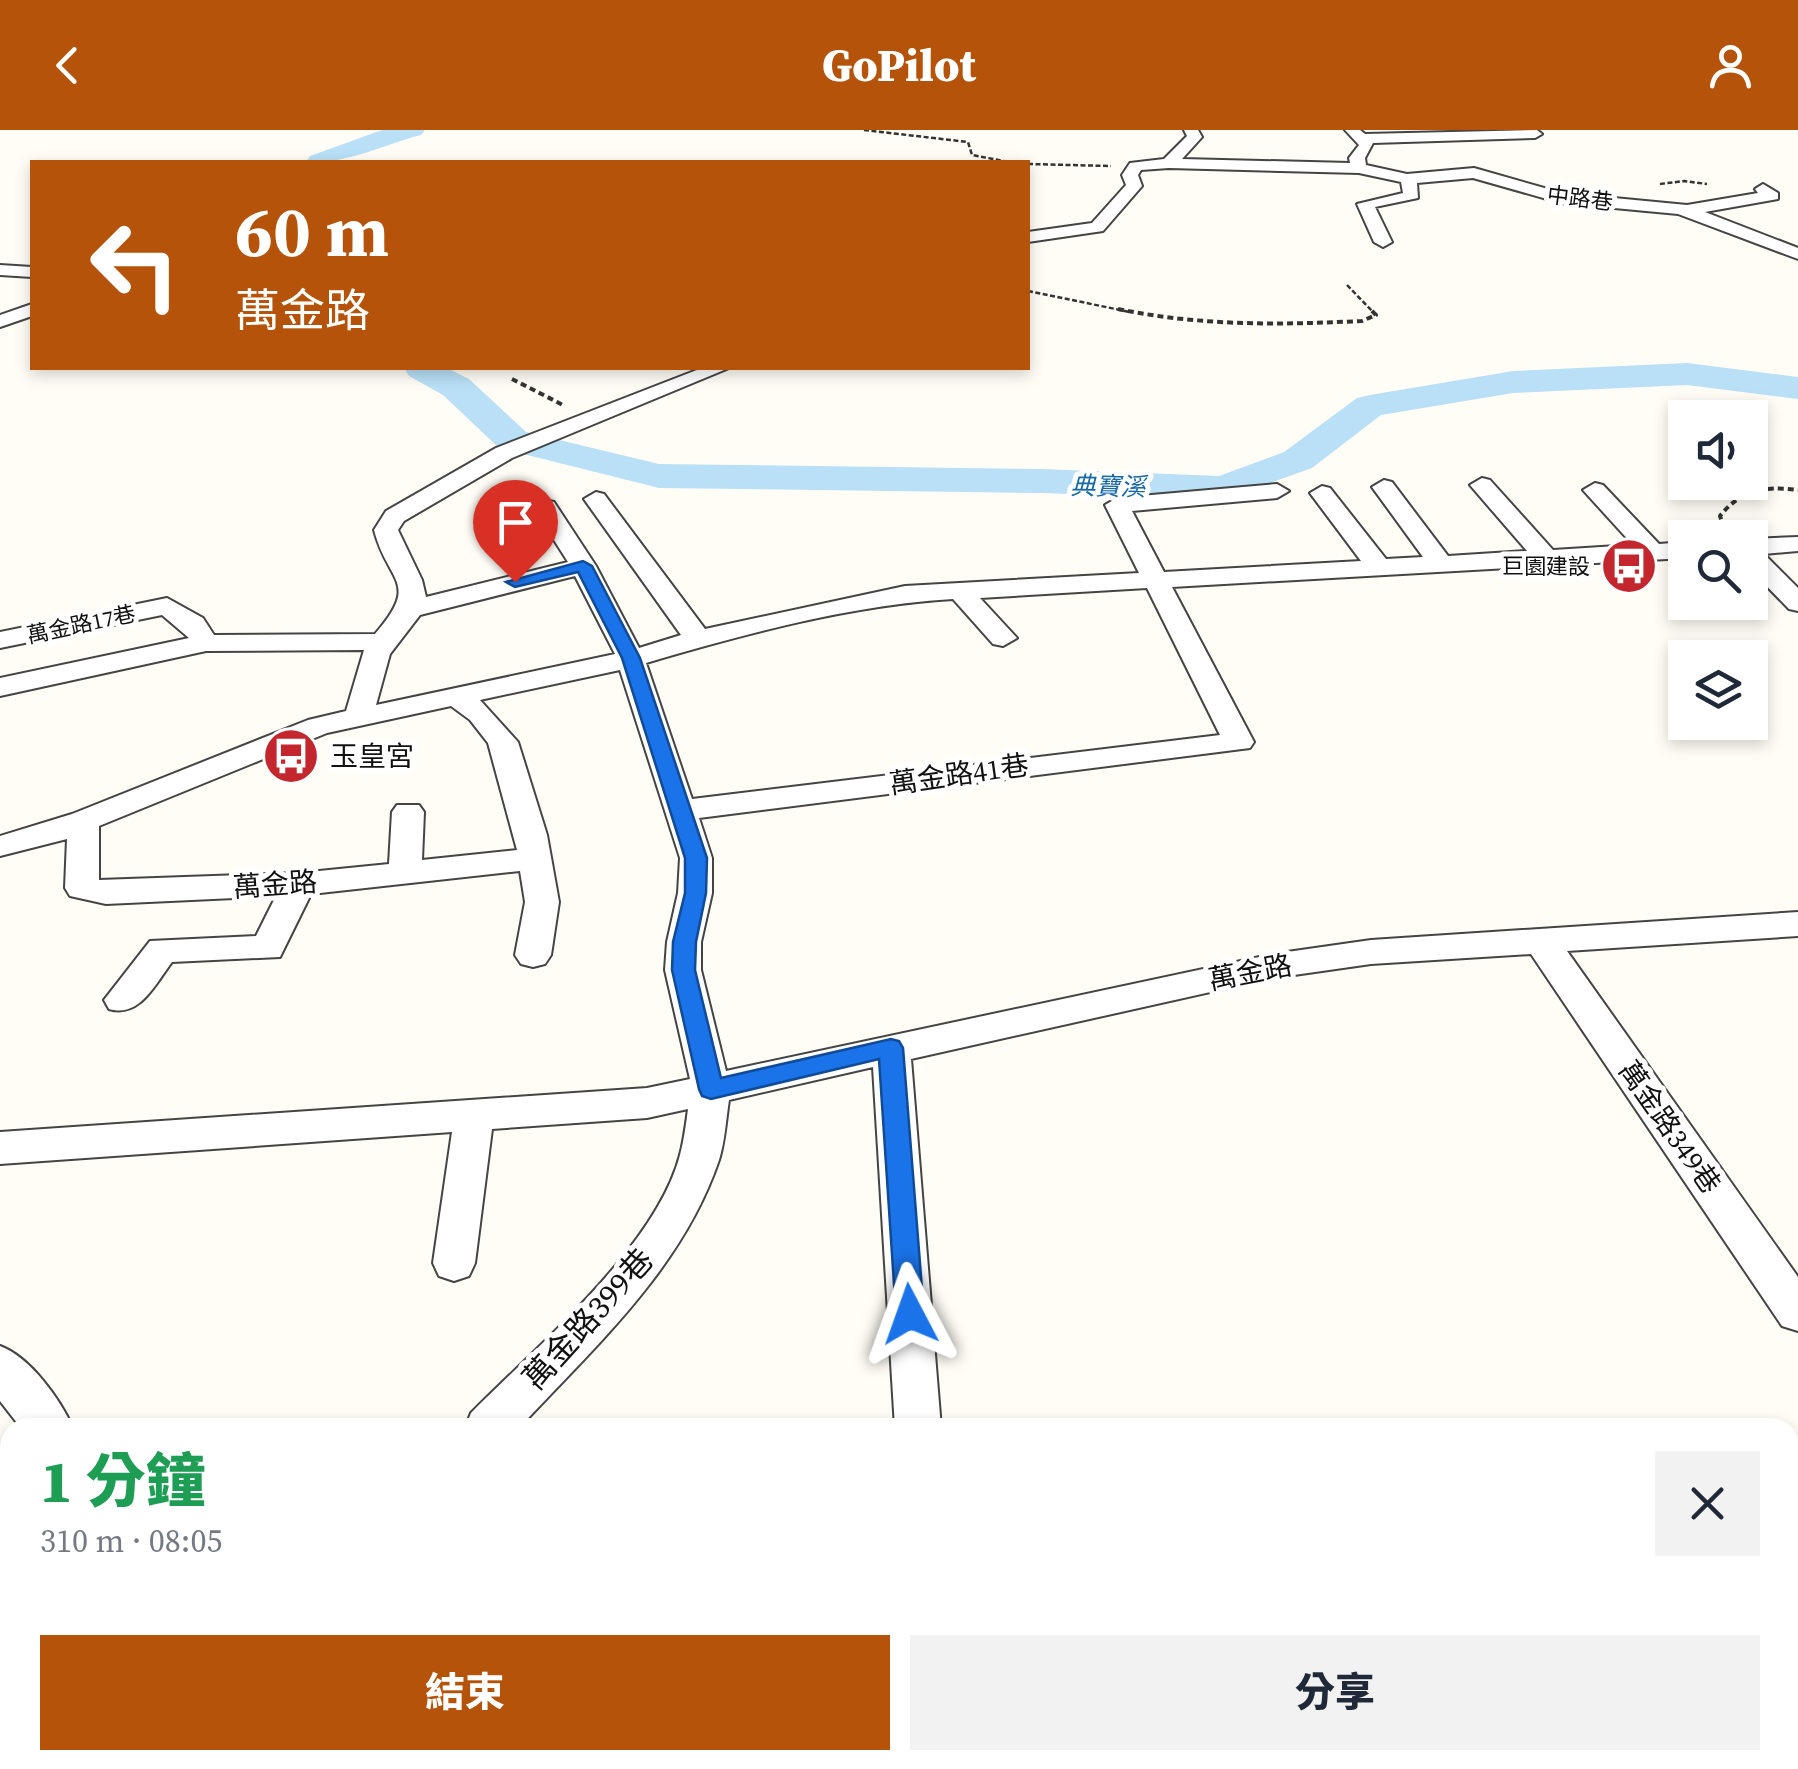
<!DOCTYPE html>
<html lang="zh-TW">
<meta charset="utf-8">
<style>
:root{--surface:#fff;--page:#f2f2f3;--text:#1f2937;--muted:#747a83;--accent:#b45309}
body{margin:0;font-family:"Source Serif 4","Noto Sans TC",serif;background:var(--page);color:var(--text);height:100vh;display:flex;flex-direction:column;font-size:38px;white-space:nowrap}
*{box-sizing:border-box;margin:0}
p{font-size:32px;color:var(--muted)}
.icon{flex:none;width:55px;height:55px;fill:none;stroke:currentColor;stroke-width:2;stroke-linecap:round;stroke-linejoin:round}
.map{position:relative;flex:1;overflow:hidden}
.sheet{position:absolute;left:0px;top:1288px;width:1800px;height:352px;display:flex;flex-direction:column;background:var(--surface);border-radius:30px 30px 0 0;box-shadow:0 5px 15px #0003}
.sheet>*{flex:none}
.hud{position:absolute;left:30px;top:30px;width:1000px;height:210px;border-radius:0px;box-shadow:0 5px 15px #0003;background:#b45309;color:#fff;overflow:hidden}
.controls{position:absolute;left:1668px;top:270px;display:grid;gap:20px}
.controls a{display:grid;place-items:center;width:100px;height:100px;border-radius:0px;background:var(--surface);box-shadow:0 5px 15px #0003;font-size:50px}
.pin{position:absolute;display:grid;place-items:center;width:85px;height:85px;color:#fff;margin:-102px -42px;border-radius:50% 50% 50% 0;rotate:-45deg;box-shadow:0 0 10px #0007}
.pin .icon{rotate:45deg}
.me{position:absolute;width:110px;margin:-55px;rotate:356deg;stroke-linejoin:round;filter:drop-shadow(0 0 8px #0008)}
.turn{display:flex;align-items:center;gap:35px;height:210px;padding:0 40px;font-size:45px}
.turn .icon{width:130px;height:130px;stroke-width:2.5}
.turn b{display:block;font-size:70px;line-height:85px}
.round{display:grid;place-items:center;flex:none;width:105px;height:105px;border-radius:0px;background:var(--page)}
.head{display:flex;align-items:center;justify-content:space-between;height:170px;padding:0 40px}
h1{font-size:60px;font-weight:800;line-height:75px;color:#1e9e55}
.cta{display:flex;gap:20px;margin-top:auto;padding:20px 40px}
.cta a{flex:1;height:115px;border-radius:0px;background:var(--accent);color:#fff;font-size:40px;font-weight:800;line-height:115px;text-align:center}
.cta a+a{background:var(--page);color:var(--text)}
header{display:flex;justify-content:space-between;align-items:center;height:130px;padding:0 40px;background:var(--accent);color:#fff;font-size:45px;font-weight:800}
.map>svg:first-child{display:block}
</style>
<header><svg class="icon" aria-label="back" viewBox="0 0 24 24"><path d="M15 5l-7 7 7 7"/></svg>GoPilot<svg class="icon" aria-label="person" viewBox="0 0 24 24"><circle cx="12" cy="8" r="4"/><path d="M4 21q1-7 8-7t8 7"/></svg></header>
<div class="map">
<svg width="1798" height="1639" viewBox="0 0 1798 1639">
<rect width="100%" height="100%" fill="#fffdf5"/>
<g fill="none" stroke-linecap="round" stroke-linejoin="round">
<!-- river -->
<path fill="#b9e0f7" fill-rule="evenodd" d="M382,0H425L421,5C382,15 345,35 306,32L310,26Z
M1687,233L1798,247V269L1687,255L1513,263L1381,285L1312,338L1223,370L1042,363L659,358L499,318L443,265L409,246L404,238H447L469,249L526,302L659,334L1042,339L1219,346L1284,322L1357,268L1370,265L1513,241Z"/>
<!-- minor casing -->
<g stroke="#444" stroke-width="4">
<path id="minor" d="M1184,0H1198L1202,7L1182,29L1350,33L1349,28L1359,15L1345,0H1360L1365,4L1537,0L1542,4L1535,8L1373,13L1365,28L1366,35L1407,44L1474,38L1562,63L1687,75L1758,63L1755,59L1763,54L1778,63V69L1705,82L1798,118V129L1678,84L1561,73L1473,48L1417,53L1418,68L1375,77L1392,112L1383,117L1374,112L1357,74L1403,63L1401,52L1359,43L1169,38L1141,40L1138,45L1142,56L1103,101L1028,112V102L1092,93L1126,55L1122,45L1130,33L1164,29L1187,6Z
M0,135L32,137V147L0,145Z
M32,174V186L0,197V185Z
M702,238H729L512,328L404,391L398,400L422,450L426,467L568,432L533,377L545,370L554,372L596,436L639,518L681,505L584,369L596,362L604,364L705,499L905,456L1139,443L1105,375L1117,368L1277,354L1289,361L1277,368L1132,381L1164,442L1361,431L1310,363L1322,356L1330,358L1386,429L1423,427L1372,357L1384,350L1392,352L1448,426L1527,421L1470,355L1482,348L1490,350L1553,420L1633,415L1583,360L1595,353L1603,355L1659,414L1685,412V428L1172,457L1254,612L1250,618L699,688L712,728V763L701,812V840L726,941L1273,824L1371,810L1798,782V806L1567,821L1798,1147V1201L1782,1196L1531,824L1371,834L1273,848L911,929L941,1298H895L873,937L729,970C726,989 725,1011 719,1030C682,1139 595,1216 519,1298H465L471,1283C538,1215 656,1117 680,1025C684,1010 686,994 688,979L647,988L492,999L475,1133L469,1146L454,1151L439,1146L433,1133L452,1002L0,1034V1002L647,958L690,949L665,840L667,812L678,763L680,728L620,540L480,570L518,612L547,705L559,772L551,825L545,834L533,837L521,834L515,825L525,772L520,741L311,764L280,827L172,832C155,854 140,888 109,879L104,870L150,811L256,806L276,766L106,774L70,766L65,758L67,709L0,726V706L72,684L308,590L346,581L364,520L206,521L0,566V548L189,508L162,485L0,518V502L167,468L203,488L214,505L375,504C421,451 388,454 374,400L386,381L496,318ZM575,446L615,524L376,575L390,524L420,485ZM1147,458L1220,605L692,669L646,533C744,504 851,475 953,469L993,514L1003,516L1017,508L980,468ZM451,576L470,590L488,613L517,720L422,730L424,682L419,675H397L392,682L389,734L299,743L99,750V696L327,603Z
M1798,407V421L1764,424L1798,458V481L1789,479L1750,439V409Z
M0,1216C30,1227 60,1269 73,1298H21L0,1271Z
M10,1455V1511L0,1515V1459Z
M202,1630H295L296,1639H199Z
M914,1630H970L971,1639H915Z"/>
</g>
<!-- path-far1 -->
<path stroke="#333" stroke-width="2.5" stroke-dasharray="5 2.5" stroke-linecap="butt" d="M864,0L968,12L972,25L1009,32
M1028,34L1111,36
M1660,54L1684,51L1707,54
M1347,155L1373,182
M1028,161L1130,182"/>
<!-- path -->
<path stroke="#333" stroke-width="4" stroke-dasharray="6 4" stroke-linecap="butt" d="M1118,179C1200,196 1279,195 1362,191L1376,185L1370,179
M512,249L565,276
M1728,408L1720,386C1741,359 1766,356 1798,360"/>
<!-- minor -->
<use href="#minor" fill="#fff" fill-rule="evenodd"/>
</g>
<!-- route -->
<path fill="#1a73e8" stroke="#114b97" stroke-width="2.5" d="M583,431L592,436L640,528L707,728L706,763L696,812L695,840L721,948L891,909L899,911L903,918L924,1184L920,1192L910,1196L900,1192L896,1184L879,929L711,969L702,966L699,959L672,840L673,812L685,763V728L622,528L578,442L515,457L506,452Z"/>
<!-- icons -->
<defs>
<g id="bus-disc" transform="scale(2.875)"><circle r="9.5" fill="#c4262e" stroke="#fff"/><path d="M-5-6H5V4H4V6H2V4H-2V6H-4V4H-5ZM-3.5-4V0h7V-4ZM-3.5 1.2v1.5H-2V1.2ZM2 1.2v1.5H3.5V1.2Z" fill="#fff"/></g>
</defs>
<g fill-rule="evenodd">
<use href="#bus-disc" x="1629" y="436"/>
<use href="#bus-disc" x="291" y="626"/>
</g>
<g text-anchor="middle" stroke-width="10" stroke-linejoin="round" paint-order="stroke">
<!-- far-street labels -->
<g font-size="22" fill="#111" stroke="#fff">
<text transform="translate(1580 68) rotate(7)" y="8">中路巷</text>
<text transform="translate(81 494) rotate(-12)" y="8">萬金路17巷</text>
</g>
<!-- far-poi labels -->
<g font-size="22" fill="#111" stroke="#fff" text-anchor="end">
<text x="1590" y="444">巨園建設</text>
</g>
<!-- far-water labels -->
<g font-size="25" font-style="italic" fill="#1768a6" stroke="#fff">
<text transform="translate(1108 356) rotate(1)" y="9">典寶溪</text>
</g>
<!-- poi labels -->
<g font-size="28" fill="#111" stroke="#fff" text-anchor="start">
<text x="330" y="636">玉皇宮</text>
</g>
<!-- street labels -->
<g font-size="28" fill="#111" stroke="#fff">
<text transform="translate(959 644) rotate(-8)" y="10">萬金路41巷</text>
<text transform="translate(275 754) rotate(-4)" y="10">萬金路</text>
<text transform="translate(1250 842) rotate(-11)" y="10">萬金路</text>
<text transform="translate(1670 997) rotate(55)" y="10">萬金路349巷</text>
</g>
<!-- near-street labels -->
<g font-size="32" fill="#111" stroke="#fff">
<text transform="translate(588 1189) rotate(-48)" y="11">萬金路399巷</text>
</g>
</g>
</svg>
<div class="controls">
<a><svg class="icon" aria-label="sound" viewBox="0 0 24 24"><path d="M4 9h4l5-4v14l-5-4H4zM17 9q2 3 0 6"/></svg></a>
<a><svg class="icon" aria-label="search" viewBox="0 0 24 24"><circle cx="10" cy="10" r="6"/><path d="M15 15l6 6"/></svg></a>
<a><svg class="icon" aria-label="layers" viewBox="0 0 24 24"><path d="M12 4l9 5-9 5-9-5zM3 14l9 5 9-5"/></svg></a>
</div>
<div class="pin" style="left:515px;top:452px;background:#d93025"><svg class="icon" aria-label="arrive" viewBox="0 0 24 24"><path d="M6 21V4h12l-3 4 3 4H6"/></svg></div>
<svg class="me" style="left:910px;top:1184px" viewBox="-20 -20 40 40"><path d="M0-17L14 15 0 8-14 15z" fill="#1a73e8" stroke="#fff" stroke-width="4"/></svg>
<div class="hud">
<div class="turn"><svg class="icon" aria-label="left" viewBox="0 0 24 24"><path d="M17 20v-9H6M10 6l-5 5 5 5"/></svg><div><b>60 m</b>萬金路</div></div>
</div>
<section class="sheet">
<div class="head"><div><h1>1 分鐘</h1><p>310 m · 08:05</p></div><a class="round"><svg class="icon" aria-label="close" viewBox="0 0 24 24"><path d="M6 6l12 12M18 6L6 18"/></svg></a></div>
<div class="cta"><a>結束</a><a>分享</a></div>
</section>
</div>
